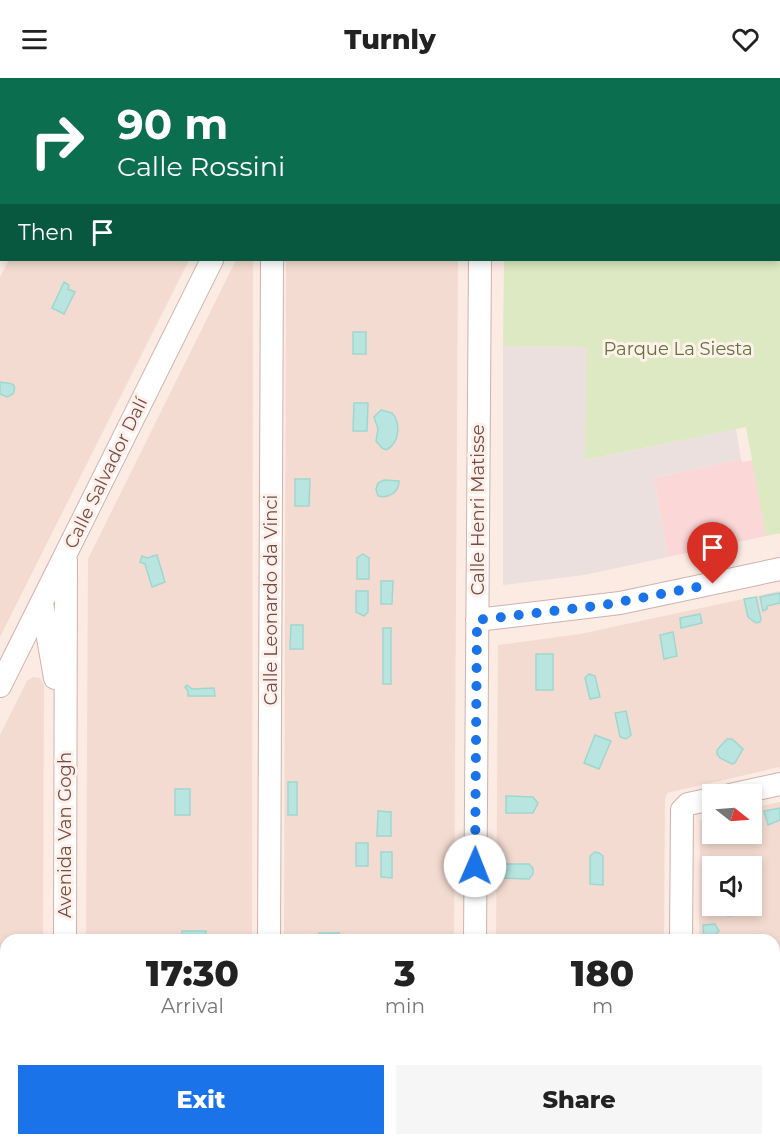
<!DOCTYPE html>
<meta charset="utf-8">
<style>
:root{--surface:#fff;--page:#f6f6f6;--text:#222;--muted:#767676;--accent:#1a73e8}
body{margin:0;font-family:Montserrat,sans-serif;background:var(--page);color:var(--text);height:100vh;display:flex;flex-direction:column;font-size:22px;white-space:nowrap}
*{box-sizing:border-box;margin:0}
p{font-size:20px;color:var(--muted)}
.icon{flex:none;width:33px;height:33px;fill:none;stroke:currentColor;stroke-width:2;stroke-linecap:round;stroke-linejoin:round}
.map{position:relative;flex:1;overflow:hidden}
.details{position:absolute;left:0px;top:856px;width:780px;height:212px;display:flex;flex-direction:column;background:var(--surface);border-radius:18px 18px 0 0;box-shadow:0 3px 9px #0003}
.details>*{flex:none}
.banner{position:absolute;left:0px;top:0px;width:780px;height:183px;box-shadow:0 3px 9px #0003;background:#0b6e4f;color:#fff;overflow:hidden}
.needle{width:39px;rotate:107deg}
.tools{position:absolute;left:702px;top:706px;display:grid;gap:12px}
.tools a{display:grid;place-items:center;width:60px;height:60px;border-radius:0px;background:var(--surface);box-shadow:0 3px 9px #0003;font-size:30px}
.pin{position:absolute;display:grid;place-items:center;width:51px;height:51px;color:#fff;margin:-62px -26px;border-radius:50% 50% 50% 0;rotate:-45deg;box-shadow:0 0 6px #0007}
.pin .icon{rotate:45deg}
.me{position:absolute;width:66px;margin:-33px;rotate:1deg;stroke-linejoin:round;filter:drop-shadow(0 0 4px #0008)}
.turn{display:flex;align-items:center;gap:21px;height:126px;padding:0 18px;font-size:27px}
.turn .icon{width:78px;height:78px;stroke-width:2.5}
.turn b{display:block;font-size:42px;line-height:51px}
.then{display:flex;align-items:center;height:57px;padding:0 18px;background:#0003;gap:12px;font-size:22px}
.eta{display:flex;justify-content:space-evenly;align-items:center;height:102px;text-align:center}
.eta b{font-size:36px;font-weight:800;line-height:42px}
.action{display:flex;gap:12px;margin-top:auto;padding:12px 18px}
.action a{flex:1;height:69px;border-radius:0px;background:var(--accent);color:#fff;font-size:24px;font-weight:800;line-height:69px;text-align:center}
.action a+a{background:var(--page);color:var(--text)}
header{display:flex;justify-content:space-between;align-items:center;height:78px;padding:0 18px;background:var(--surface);font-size:27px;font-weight:800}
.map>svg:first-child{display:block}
</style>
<header><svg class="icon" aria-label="menu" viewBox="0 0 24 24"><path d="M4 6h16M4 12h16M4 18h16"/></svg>Turnly<svg class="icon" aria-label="heart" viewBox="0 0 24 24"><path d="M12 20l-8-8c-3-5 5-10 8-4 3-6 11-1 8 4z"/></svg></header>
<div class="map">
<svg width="780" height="1067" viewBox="0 0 780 1067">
<rect width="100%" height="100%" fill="#fcebe3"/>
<!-- residential -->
<path fill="#f4dbd1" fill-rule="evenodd" d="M0,0H49L2,2L0,128Z
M81,0H250L81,2Z
M288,0H459L288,2Z
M9,182H189L0,559V199Z
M236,182H253L252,862H86L88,481Z
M286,182H458L454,862H284Z
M780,513V689L667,715L665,721L664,862H496L498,567L580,556Z
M33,599L40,600L44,607L43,862H6V1062H42V1067H0V657L27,603Z
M780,724V1067H698V1062H774V862H699L700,742L712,739V756H752V730ZM712,789H752V828H712Z
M85,1062H252V1067H85Z
M284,1062H453V1067H284Z
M495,1062H663V1067H495Z"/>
<!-- commercial -->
<path fill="#fcd7d7" d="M741,381L742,384L753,382L766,458L668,479L654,400Z"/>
<!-- industrial -->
<path fill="#ebe0de" d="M503,268L587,269L586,382L736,351L741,381L654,400L668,479L584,497L503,507Z"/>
<!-- green -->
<path fill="#dde9c2" d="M504,0H780V455L766,458L746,349L585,382L587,269L503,268L504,182H778V2Z"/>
<!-- water -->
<path fill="#b8e5df" stroke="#9ed7d0" stroke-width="1.5" d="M64,204L69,207L68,211L75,214L64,236L52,230Z
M353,254H366V276H353Z
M0,304C7,306 19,303 13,316L7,319L0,316Z
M354,325H368L367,353H353Z
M381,332L392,335C401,345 400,365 386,372L382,370L376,363L378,351L374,339Z
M295,401H310L309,428H295Z
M384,402L399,403C399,414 389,421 378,418L376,411L378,405Z
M363,476L369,480V501H357V480Z
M157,477L165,504L152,509L145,486L140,484L142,478L147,480Z
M381,503H393L392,526H381Z
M356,513H368V534L364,538L356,534Z
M780,515V525L767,528V531L763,533L760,519Z
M756,519L761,541L760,544L756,545L748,539L744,521Z
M700,536L702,545L681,550L680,540Z
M291,547H303V571H290Z
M383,550H391V606H383Z
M673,554L677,578L664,581L660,557Z
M536,576H553V612H536Z
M589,596L595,598L600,619L590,621L585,600Z
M187,607L192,611L214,610L215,618H188V613L185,609Z
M626,633L631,657L626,661L620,659L615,635Z
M595,657L611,663L599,691L584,685Z
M727,661H732L743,671L735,685L732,686L720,680L717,676V672Z
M288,704H297V737H288Z
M175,711H190V737H175Z
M506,718L533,719L538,725L533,735H506Z
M780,730V742L768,747L764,733Z
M378,733L391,734V758H377Z
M356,765H368V788H356Z
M381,774H392V800L381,799Z
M595,774L599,775L603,778V807L590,806V778Z
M503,786H529L533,790V796L529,801L503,800Z
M752,824L756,829L753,835L728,838L727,828H752Z
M715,846L719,853L715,857V862H704L703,847Z
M182,853H206L205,862H182Z
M319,855H339V862H319Z"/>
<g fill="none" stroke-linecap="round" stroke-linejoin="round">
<!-- street casing -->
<g stroke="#cfb2ad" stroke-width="24">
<path id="street" d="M480,0V2
M65,2V0
M269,2V0
M0,164L2,161
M42,525L55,600
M477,542L620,525L780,491
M0,608L212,182
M730,717L780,706
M65,862L66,483
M269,862L272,182
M475,862L480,182
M681,862L682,732L688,726L712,721
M64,1067V1062
M268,1067V1062
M474,1067V1062
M681,1067V1062"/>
</g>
<!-- street -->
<use href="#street" stroke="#fff" stroke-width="22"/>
</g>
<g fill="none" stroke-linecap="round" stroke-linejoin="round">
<!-- route -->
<path stroke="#1a73e8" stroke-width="10" stroke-dasharray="0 18" d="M475,788L477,542L604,527L713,506"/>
</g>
<g text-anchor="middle" stroke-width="6" stroke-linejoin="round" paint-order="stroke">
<!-- park labels -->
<g font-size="18" fill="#5e743e" stroke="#fff0e9">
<text x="678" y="277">Parque La Siesta</text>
</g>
<!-- street labels -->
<g font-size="18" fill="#744c49" stroke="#fff0e9">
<text transform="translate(106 395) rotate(-64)" y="6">Calle Salvador Dalí</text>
<text transform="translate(478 432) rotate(-90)" y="6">Calle Henri Matisse</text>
<text transform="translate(271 522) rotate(-90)" y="6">Calle Leonardo da Vinci</text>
<text transform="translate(65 757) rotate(-90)" y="6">Avenida Van Gogh</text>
</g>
</g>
</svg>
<div class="tools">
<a><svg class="needle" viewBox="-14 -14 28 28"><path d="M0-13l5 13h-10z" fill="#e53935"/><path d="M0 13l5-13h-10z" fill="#767676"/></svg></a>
<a><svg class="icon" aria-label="sound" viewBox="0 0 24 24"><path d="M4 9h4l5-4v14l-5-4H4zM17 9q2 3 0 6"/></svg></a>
</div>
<div class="pin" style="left:713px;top:506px;background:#d93025"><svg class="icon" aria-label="arrive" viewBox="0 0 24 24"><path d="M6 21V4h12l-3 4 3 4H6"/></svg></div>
<svg class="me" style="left:475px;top:788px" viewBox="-20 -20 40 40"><circle r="19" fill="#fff"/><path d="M0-13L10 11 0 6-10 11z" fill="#1a73e8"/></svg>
<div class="banner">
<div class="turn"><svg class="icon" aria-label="right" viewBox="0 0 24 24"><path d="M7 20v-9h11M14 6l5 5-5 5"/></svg><div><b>90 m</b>Calle Rossini</div></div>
<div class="then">Then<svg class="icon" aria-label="arrive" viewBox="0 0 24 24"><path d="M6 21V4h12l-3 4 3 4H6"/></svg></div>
</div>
<section class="details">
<div class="eta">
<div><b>17:30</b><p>Arrival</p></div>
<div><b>3</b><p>min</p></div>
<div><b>180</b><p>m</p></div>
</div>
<div class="action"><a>Exit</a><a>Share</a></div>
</section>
</div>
